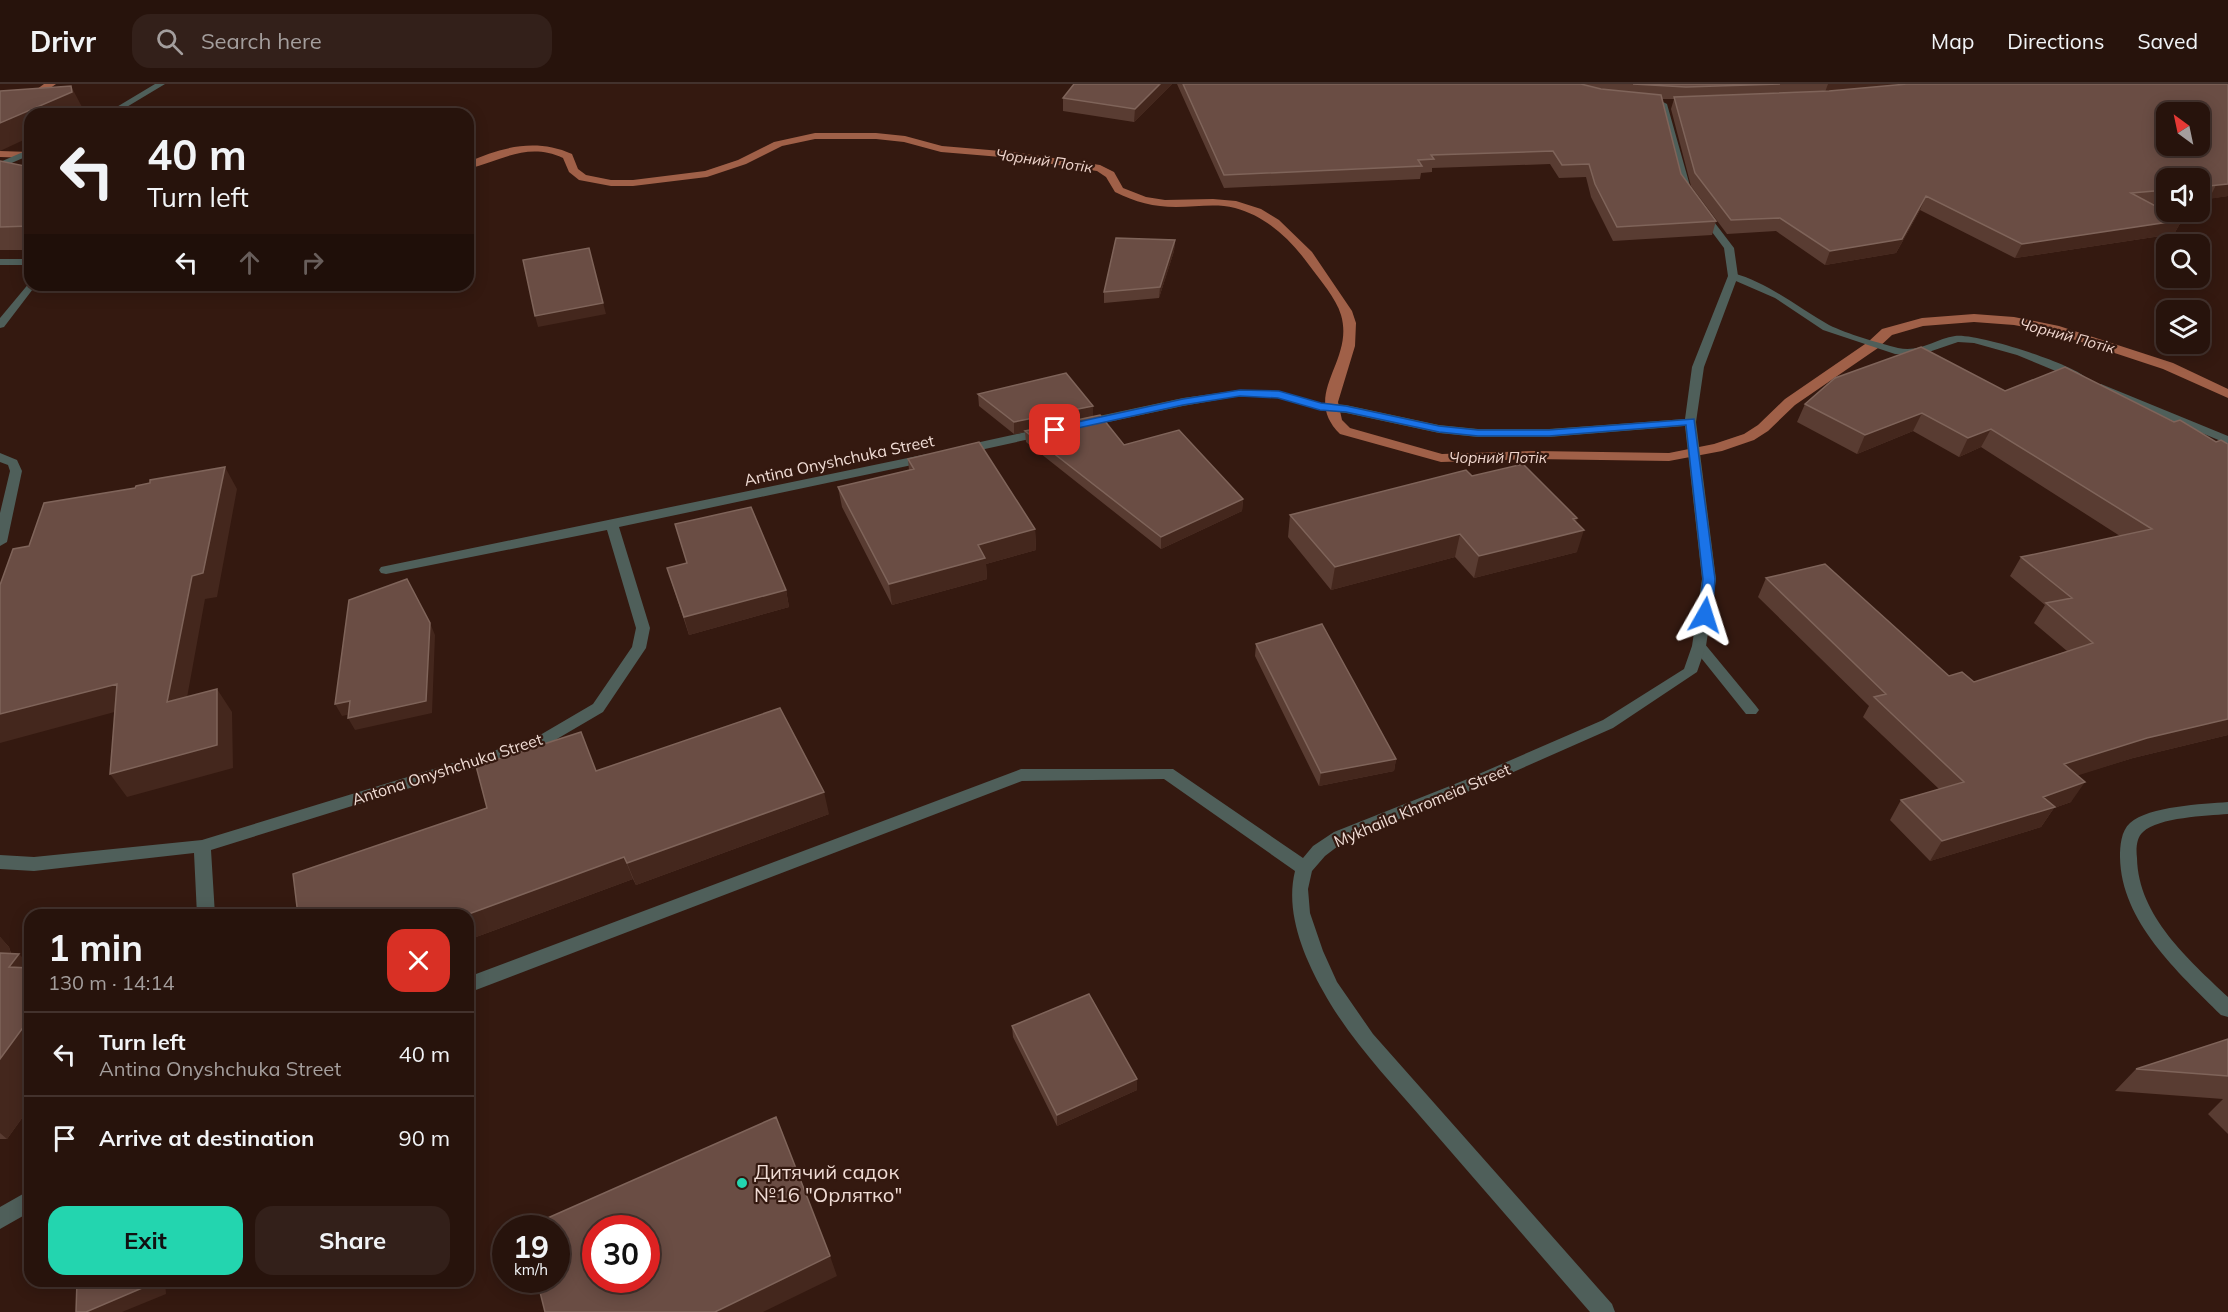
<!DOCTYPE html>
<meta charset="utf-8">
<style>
:root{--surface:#27130c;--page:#33201a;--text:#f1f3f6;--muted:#a49e9d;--line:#43322d;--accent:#23d5af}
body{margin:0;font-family:Mulish,sans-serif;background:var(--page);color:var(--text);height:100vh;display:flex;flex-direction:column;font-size:22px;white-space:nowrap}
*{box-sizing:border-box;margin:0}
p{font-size:20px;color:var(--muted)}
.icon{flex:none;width:33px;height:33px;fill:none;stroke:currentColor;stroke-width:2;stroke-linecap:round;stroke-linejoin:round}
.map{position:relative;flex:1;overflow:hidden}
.details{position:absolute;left:24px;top:825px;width:450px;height:378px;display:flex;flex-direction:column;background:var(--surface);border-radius:18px;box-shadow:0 3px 15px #0003,0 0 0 2px var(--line)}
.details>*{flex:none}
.hud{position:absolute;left:24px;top:24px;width:450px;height:183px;border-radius:18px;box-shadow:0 3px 15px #0003,0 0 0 2px var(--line);background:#27130c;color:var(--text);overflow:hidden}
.needle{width:39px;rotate:327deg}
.buttons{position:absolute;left:2156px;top:18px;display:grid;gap:12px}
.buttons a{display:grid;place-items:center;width:54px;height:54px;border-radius:12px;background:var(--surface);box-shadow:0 3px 15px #0003,0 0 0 2px var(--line);font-size:30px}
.speed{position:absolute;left:492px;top:1131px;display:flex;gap:12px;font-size:30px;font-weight:700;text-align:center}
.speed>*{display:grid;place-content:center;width:78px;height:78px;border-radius:50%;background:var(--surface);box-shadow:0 3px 15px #0003,0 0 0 2px var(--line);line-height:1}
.speed small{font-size:15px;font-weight:400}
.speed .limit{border:9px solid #d22;background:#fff;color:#111}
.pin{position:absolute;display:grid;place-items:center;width:51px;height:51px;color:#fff;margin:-26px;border-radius:12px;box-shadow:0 3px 9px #0006}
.me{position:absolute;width:66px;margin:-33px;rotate:6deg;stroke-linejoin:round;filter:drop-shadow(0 0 4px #0008)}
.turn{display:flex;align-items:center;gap:21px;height:126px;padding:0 24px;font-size:27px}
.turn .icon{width:78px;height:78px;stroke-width:2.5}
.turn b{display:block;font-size:42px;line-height:51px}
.lanes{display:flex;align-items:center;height:57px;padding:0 24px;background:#0003;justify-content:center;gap:30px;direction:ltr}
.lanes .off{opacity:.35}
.round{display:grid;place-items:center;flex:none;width:63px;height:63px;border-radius:18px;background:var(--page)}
.head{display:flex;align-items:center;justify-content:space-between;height:102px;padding:0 24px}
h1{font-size:36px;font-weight:700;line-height:45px}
.primary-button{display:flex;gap:12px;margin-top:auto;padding:12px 24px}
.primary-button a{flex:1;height:69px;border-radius:18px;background:var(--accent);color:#111;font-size:24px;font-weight:700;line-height:69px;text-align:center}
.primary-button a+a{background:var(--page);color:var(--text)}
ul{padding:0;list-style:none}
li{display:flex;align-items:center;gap:18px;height:84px;padding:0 24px;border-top:2px solid var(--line)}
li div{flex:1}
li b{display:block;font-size:22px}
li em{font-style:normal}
header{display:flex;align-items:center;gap:36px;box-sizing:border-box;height:84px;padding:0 30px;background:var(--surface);border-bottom:2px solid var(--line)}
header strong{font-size:28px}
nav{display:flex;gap:33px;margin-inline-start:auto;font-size:21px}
.search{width:420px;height:54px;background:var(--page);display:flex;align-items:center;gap:15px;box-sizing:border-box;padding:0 21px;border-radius:18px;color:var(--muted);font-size:22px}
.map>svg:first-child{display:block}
</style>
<header>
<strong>Drivr</strong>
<div class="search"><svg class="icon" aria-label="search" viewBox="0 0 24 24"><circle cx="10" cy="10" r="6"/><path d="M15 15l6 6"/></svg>Search here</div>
<nav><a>Map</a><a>Directions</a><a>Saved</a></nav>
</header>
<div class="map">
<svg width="2228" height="1228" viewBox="0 0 2228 1228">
<rect width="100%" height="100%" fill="#341910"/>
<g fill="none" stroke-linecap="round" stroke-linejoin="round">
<!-- stream -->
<path fill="#a06048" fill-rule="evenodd" d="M44,0H56L39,12L0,19V13L33,8Z
M815,49H876L905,52L942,62L1013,68L1100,81L1114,88L1123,104L1146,113L1165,116L1213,115L1236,117L1261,125L1279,136L1312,168L1352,227L1356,239L1355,262L1338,318L1342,336L1350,344L1442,370L1534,367L1669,369L1714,360L1744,350L1758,341L1785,315L1868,258L1882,245L1922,234L1974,230L2014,233L2059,242L2173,279L2228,305V314L2163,285L2051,248L2014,241L1974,238L1923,242L1892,251L1878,264L1795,321L1768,347L1754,356L1722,367L1669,377L1534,375L1441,378L1340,350C1300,310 1355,278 1341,231C1336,214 1320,196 1309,181C1291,156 1266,132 1235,124C1216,119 1196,123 1176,123C1154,123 1135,118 1115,108L1106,93L1097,87L1013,74L941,68L904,58L876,55H815L782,62L746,80L707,93L633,102H611L579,96L569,88L563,74C528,58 502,76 468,85V78C502,63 536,54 572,70L578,85L586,91L611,96H633L705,87L738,76L774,58Z
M0,67L30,68V74L0,73Z"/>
<!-- lane -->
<path fill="#4f5f5a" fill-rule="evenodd" d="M155,0H165L115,30H105Z
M30,65V71L0,84V78Z
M0,175H30V181H0Z
M1733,189C1769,199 1797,223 1829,241C1847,250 1879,259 1898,264C1920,269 1935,255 1955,252C1977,249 2070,279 2085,293L2079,296L2075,295L2017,271L1974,259L1958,258L1917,272L1895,270L1823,246L1775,214L1729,194L1728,192Z
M30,198V201H36L4,243L0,244V234Z
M2101,300L2228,352V360L2097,305L2095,303Z
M0,369L17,376L22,387L7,458L0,462V429L10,387L8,381L0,378Z
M1699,557L1704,559L1756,622L1759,626L1756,630H1746L1694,565L1692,562Z
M2228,718V730C2206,732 2159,733 2143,748C2136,754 2136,766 2137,774C2138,832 2189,876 2228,913V933L2221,931C2178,888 2121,838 2120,773C2120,762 2121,747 2130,739C2149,722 2203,720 2228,718Z"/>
<!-- street -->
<path fill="#4f5f5a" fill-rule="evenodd" d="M1663,18L1667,20L1692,109L1690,111L1682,109L1659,20Z
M1699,126H1705L1734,164L1738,192L1704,283L1696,338L1716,495L1706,562L1697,588L1613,644L1477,704L1346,756L1325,772L1312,787L1308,805L1310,829L1323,867L1337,898L1373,950L1612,1220L1615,1228H1590C1535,1165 1481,1102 1426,1039C1390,997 1350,956 1323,907C1303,871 1285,827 1295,787L1164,695L1022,697L468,909V893L1021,685H1173L1303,774L1313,762L1334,748L1465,696L1603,636L1684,585L1692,562L1702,495L1685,342L1549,353H1478L1439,349L1346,329L1320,326L1278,313L1240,312L1183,322L1085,343L1079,339L1085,335L1183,314L1240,306L1279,307L1321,319L1346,321L1439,341L1478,345H1549L1685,335L1692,283L1728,192L1724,164L1697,128Z
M1044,344L1050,348L1048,351L962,370L956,366L962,362Z
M927,370L933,374L931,377L619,443L650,544L646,564L603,628L545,662L211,766L215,831H197L194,769L34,787L0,785V771L34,773L202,756L535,654L593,620L632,563L636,544L607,446L386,490L381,489L379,486L381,483Z
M30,1106V1128L0,1145V1123Z"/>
</g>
<!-- wall -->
<path fill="#593c32" d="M1074,0H1172L1134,38L1063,27V14Z
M1177,0H2228V112L2199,116V94H2166V119L2152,120L2182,136L2174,150L2015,174L1920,126L1896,169L1825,181L1776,147L1727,150L1691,102L1671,25L1674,15H1661L1681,90L1716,137L1712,151L1613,157L1591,113L1586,93L1559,94L1550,80L1432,84V88L1421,89L1420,95L1224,104Z
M0,77L30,83V166H0Z
M1175,156L1174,167L1159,214L1104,219V208Z
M2005,307L2174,338L2216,358L2228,360V651L2133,674L2077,691L2071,718L2054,724L2041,743L1930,777L1890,736L1901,716L1939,705L1863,633L1869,622L1758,513L1766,494L1949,592L1974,598L2067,567L2034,539L2045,521L2010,492L2021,473L2120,452L1981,363L1959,373L1913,347L1857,370L1797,338L1805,320Z
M978,310L1093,322V333L1124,361L1243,415L1242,427L1161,465L1026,358L1025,348L1014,350L979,322Z
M908,375L1035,445L1036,466L986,480L987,495L892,521L842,423L838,403L909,386Z
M1472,392L1577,434L1576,437L1577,468L1474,494L1455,473L1331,506L1288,453L1290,431Z
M667,484L786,506L789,523L689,551Z
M1256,560L1396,675L1394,687L1319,702L1255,572Z
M596,687L829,730L636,801L633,795L468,856Z
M0,853L9,863L11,869L30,881V1023L7,1055H0Z
M1012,942L1137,1006L1057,1042L1013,953Z
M2228,955V1050L2208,1030L2223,1015L2115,1007L2136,985Z"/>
<!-- shaded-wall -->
<path fill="#44271d" d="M1160,0H1172L1134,38L1135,25Z
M1828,0H1920L1824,11Z
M71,2L82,23L83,29L30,30V53L0,67V39Z
M2228,100V112L2209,115L2216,101Z
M1926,112L1920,126L1896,169L1825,181L1830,167Z
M2182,136L2174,150L2015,174L2022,160Z
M1175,156L1174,167L1159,214L1160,203Z
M589,164L606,230L538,243L535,232Z
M1093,322V333L1014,350V338Z
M1922,329L1913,347L1857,370L1865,351Z
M1991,345L1981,363L1959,373L1968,354Z
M225,383L237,405L217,513L205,515L182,641L167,618L192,492Z
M1243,415L1242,427L1161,465V453Z
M1577,434L1573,449L1584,446L1577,468L1474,494L1479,472L1573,435Z
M1035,445L1036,466L986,480L987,495L892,521L889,500L978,461Z
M1460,450L1455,473L1331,506L1335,483Z
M786,506L789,523L689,551L684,533Z
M430,539L435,551L432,629L355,646L348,634Z
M117,600L133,623L0,659V630Z
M217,605L232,628L233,684L127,713L110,690Z
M350,617L356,629L342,632L335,620Z
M2228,635V651L2133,674L2051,700L2064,680L2147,654Z
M1396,675L1394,687L1319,702L1321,689Z
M2085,698L2071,718L2054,724L2041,743L1930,777L1942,757L2043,713Z
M824,708L829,730L636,801L627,779Z
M624,773L633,795L468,856V831H466Z
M0,853L9,863L13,878L19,870L30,881V905L0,885Z
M30,934V1023L7,1055L0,1049V975Z
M1137,995V1006L1057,1042V1031Z
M830,1172L837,1192L763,1228H715Z
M154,1197H165L166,1210L122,1228H86Z"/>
<!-- building -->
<path fill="#6a4d44" stroke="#7f645a" stroke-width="1.5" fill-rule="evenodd" d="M1074,0H1160L1135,25L1063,14Z
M1183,0H1581L1601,5L1661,11L1681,90L1716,137L1617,143L1595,100L1589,80L1562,81L1553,67L1431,71L1434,75L1418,76L1422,82L1224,91Z
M1633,0H1780L1686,3Z
M1907,0H2228V100L2199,103V94H2166V106L2131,109L2182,136L2022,160L1926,112L1902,155L1830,167L1780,134L1731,136L1695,89L1674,13L1829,7ZM2166,28H2199V62H2166Z
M71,2L72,8L0,39V7Z
M0,77L30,83V142L0,143Z
M1116,154L1175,156L1160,203L1104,208Z
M589,164L603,219L535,232L523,176Z
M1921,263L2005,307L2065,283L2174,338L2180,336L2216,358L2221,356L2228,360V635L2147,654L2064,680L2085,698L2043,713L2055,723L1942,757L1901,716L1964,698L1874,613L1886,610L1766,494L1825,480L1949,592L1962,588L1974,598L2093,559L2046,519L2072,514L2021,473L2152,445L1991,345L1968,354L1922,329L1865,351L1805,320L1835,294Z
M1066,289L1093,322L1014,338L978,310Z
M1100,331L1124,361L1179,346L1243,415L1161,453L1025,347Z
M979,358L1035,445L978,461L985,474L889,500L838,403L914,385L908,375Z
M1523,380L1577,434L1573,435L1584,446L1479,472L1460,450L1335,483L1290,431L1466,386L1472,392Z
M225,383L203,489L192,492L167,618L217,605V661L110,690L117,600L0,630V501L13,465L29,462L44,419L135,404L136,402L150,399V396Z
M751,423L786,506L684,533L667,484L687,479L675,440Z
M407,495L430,539L426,617L348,634L350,617L335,620L349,516Z
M1322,540L1396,675L1321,689L1256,560Z
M780,624L824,708L627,779L624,773L466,831H298L293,790L487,724L476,682L581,648L596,687Z
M0,869L19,870L9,883L30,884V934L0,975Z
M1089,910L1137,995L1057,1031L1012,942Z
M2228,955V992L2136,985Z
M776,1033L830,1172L715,1228H545L537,1196H556V1144H525ZM596,1144H646V1196H596Z
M77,1197H154V1199L86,1228H76Z"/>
<!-- route -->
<path fill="#1a73e8" stroke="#114b97" stroke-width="1.5" d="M1240,306L1279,307L1321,319L1346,322L1439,342L1478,346H1549L1694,335L1715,495L1712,531L1705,535L1699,531L1703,495L1686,341L1549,352H1478L1439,348L1346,328L1320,326L1278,314L1240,312L1183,321L1055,349L1049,346L1055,343L1183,315Z"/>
<!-- markers -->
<circle fill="#23d5af" stroke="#341910" stroke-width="2" cx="742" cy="1099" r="6"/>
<g text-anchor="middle" stroke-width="4.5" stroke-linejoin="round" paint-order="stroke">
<!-- far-water labels -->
<g font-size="15" font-style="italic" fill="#efd5cd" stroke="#341910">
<text transform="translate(1044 77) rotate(8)" y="5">Чорний Потік</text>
<text transform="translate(2067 252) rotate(15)" y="5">Чорний Потік</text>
<text x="1498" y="379">Чорний Потік</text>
</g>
<!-- street labels -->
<g font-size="16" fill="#f0dcd5" stroke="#341910">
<text transform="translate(839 376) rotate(-12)" y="6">Antina Onyshchuka Street</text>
<text transform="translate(447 685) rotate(-18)" y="6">Antona Onyshchuka Street</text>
<text transform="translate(1422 721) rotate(-23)" y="6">Mykhaila Khromeia Street</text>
</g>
<!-- near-poi labels -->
<g font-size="20" fill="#f0dcd5" stroke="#341910" text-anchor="start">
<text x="754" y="1095">Дитячий садок<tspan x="754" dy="23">№16 "Орлятко"</tspan></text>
</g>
</g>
</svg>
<div class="buttons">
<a><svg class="needle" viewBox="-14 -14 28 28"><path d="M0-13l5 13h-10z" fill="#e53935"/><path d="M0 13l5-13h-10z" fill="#a49e9d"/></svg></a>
<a><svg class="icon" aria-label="sound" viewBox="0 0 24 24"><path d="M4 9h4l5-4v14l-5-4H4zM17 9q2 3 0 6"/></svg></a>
<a><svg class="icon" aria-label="search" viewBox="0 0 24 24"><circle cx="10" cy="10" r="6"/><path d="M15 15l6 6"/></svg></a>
<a><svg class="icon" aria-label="layers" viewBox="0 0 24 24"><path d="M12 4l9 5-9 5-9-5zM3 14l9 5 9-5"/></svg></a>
</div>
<div class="speed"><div>19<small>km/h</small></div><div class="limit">30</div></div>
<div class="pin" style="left:1055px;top:346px;background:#d93025"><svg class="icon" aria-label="arrive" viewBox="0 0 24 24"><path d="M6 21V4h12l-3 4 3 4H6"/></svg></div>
<svg class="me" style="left:1705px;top:531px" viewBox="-20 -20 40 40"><path d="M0-17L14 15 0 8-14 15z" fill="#1a73e8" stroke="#fff" stroke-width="4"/></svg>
<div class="hud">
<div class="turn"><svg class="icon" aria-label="left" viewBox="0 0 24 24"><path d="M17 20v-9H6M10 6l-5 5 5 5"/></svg><div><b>40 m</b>Turn left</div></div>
<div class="lanes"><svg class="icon" aria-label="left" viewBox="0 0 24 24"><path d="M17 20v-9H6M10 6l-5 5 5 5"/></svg><svg class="icon off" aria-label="ahead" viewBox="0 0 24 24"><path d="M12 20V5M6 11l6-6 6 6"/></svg><svg class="icon off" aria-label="right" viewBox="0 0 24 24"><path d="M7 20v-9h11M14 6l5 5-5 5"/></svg></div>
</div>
<section class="details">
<div class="head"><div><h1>1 min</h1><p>130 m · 14:14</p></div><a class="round" style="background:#d93025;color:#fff"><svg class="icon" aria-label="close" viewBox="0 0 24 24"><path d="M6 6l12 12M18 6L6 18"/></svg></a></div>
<ul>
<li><svg class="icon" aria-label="left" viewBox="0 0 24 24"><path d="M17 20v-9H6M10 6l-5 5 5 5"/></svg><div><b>Turn left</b><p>Antina Onyshchuka Street</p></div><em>40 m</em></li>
<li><svg class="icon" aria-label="arrive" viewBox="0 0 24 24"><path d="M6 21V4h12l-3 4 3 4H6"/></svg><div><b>Arrive at destination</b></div><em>90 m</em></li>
</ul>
<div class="primary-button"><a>Exit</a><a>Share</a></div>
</section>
</div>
